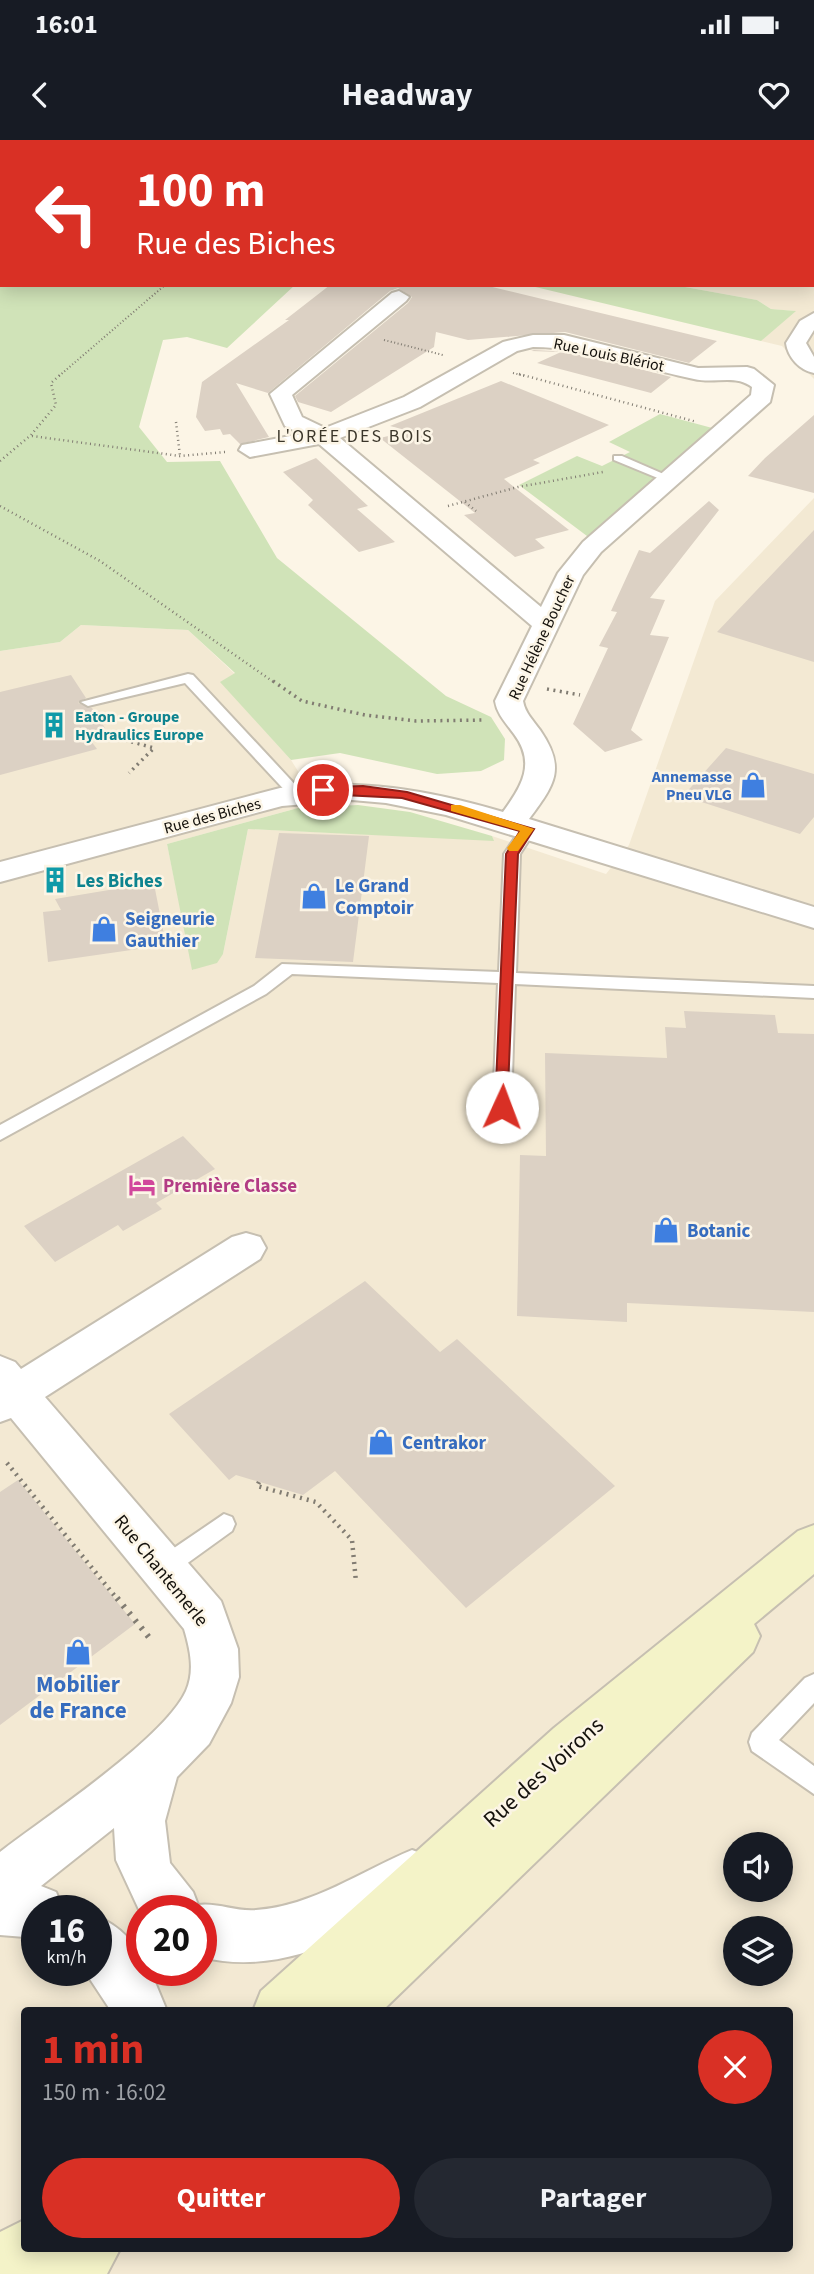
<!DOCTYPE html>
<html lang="fr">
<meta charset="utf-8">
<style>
:root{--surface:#171b24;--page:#242831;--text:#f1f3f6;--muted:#9ea1a6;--accent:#d93025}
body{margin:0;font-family:"Source Sans 3",sans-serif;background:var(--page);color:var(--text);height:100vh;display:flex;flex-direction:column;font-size:26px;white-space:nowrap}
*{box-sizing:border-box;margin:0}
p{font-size:23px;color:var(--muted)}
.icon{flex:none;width:38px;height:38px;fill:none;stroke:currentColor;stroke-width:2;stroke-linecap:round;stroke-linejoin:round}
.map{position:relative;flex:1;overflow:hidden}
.sheet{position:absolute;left:21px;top:1867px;width:772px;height:245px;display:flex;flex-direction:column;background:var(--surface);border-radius:7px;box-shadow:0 4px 18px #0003}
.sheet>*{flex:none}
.guide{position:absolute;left:0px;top:0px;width:816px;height:147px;box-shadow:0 4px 18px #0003;background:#d93025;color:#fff;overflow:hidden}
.fabs{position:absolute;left:723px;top:1692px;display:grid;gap:14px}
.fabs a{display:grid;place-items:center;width:70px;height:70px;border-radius:50%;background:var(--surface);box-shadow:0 4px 18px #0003;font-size:35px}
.speed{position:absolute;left:21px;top:1755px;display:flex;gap:14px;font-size:35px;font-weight:700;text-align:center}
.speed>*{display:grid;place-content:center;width:91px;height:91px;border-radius:50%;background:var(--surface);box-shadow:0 4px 18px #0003;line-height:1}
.speed small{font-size:18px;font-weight:400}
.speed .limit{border:10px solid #d22;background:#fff;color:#111}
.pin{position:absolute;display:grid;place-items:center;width:60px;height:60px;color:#fff;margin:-30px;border:4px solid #fff;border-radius:50%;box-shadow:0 2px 7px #0007}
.me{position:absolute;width:77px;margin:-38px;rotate:2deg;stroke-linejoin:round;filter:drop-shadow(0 0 5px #0008)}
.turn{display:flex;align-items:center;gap:24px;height:147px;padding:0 21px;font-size:32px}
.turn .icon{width:91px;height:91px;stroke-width:2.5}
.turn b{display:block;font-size:49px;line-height:60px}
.round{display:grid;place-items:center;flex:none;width:74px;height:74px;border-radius:37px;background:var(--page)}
.summary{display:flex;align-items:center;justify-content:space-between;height:119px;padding:0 21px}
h1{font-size:42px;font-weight:700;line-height:52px;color:var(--accent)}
.primary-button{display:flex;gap:14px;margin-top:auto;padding:14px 21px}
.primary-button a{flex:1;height:80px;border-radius:42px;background:var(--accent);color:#fff;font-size:28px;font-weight:700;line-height:80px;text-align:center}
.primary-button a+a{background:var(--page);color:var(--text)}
.status{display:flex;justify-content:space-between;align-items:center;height:49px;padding:0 35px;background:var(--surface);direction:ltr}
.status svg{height:19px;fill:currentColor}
header{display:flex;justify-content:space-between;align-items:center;height:91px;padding:0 21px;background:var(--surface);font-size:32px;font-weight:700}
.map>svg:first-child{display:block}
</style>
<div class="status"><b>16:01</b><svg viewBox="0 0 49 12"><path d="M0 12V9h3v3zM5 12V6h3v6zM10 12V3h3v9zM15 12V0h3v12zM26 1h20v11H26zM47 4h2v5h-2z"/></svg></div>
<header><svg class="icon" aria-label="back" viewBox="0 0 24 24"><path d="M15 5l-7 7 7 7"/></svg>Headway<svg class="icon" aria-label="heart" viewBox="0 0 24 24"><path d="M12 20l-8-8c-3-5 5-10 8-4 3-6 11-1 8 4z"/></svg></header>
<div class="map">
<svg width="814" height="2134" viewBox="0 0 814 2134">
<rect width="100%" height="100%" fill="#fcf5e6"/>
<!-- built -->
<path fill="#f3e9d3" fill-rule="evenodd" d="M738,0H814V239L782,206L761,201L795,171L771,169L757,160L674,145H814V2H736Z
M814,358V2134H0V511L60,502L81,485L188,490L235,534L221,542L291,620L320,666L298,668L167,704L193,830L223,814L248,689L493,700L492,696L606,734L629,705L715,461ZM735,1704H780V1750H735ZM37,1771H96V1830H37ZM142,1771H201V1830H142ZM735,1788H780V1834H735ZM24,1871H789V2109H24Z"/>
<!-- green -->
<path fill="#d0e3b8" d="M0,0H738L2,2V145H295L227,208L187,197L163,200L139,287L167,322L220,321L277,418L446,556L491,577L505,599L504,620L481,631L437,634L340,613L291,620L220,542L235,533L188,490L81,485L60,502L0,511Z
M527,145H674L757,160L771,169L796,171L761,201Z
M660,274L716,289L591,399L519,345L577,316L602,326L630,312L609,302Z
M358,665L410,672L492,696L494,701L248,689L223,814L217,823L192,830L167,704L298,668Z"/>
<!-- building -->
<path fill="#dcd1c4" d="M330,145H484L717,201L689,223L565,192L468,200L436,192L434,207L331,272L298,262L295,256L408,163L412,157L398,148L390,151L268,253L236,243L269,297L240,304L230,294L223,295L220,289L205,291L196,277L202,242L289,180H285Z
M534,210L553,211L593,217L671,237L651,253L537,223L561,212L531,211Z
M501,241L609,285L533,320L540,323L504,339L569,390L535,399L545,408L515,417L464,375L475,373L380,298L409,291L390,286Z
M814,275V353L748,336L765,318Z
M316,318L368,366L357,369L395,402L359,412L308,365L313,360L283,332Z
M709,361L719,370L650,458L665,460L650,495L669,497L631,590L643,600L605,612L573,584L608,508L599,506L617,472L611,471L639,410L650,413Z
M814,390V522L717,492Z
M71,535L86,558L78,563L92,568L105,588L91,601L97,609L0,635V552Z
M726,608L814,634V677L800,694L683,656Z
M279,693L369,696L353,822L255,818Z
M139,745L155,749L166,805L48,822L43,772L61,770L55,759Z
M684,871L775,875L778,893L814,894V1172L627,1163V1182L517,1176L520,1015L546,1016L545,913L667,918L665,887L686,888Z
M183,996L215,1029L156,1063L162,1069L123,1091L118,1085L55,1122L24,1086Z
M365,1141L440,1212L457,1199L615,1346L466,1468L335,1331L303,1355L236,1335L229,1340L169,1274Z
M18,1340L135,1484L0,1585V1352Z"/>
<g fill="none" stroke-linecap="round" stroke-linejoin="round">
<!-- lane casing -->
<g stroke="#c6bfb1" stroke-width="4">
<path id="lane" d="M614,316H622L675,339L665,341L614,320Z
M188,534L193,535L301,651V657H291L185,543L88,566L81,562Z
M528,684L536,689L520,714L516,833L814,846V858L515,844L511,967L502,974L493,967L498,843L292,834L266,854L0,1000V985L254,846L282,824L499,832L504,714L523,686Z
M224,1374L232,1377L235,1384L232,1391L171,1435L163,1439L155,1435L151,1428L155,1421Z
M814,1534V1563L779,1600L814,1626V1654L752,1611L749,1602L752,1593L805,1538Z"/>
</g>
<!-- street casing -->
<g stroke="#c6bfb1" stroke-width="4">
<path id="street" d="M399,151L409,157L406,161L292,255L302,277L325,288L404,257L503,202L533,195H564L698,228L747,227L754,229L774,245L770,262L601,412L583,435L523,561C525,573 533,580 540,590C567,629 554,645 529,679L814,767V788L446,675L386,663L352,660L282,666L0,742V722L280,648C358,638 429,650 503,672C522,646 536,623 514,594C506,583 497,574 495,561L532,486L319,304L250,317L239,310L242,305L301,294L285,286L270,254L392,153ZM533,207C588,207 640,228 694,239C715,244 735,234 752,247L751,255L583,402L558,433L541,467L340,298L420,267L517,211Z
M814,173V190L806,203L814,217V233C800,230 788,218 786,203L800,181Z
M246,1093L260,1097L266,1108L260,1119L45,1257L221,1461L238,1509L239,1537L231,1563L209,1604L177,1637L165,1681L170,1723L193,1752L198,1765C216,1762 237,1772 256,1770C313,1766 361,1731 412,1710L431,1717L438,1736L431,1755C357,1791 286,1838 201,1817V1771H142L141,1774L116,1720L114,1688L41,1746L56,1752L64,1771H37V1798L0,1795V1712C45,1677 164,1599 186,1551C195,1531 190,1509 184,1489L11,1278L0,1282V1216L15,1222L21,1229L232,1097Z
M96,1776C118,1785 142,1805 142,1830H150L167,1871H111L84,1830H96Z"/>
</g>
<!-- secondary casing -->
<g stroke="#c6bfb1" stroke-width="4">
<path id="secondary" d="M814,1385V1434L754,1484L760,1496L753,1512L382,1871H253L261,1851L554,1588L798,1391Z
M24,2080V2109H120L107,2134H0V2092Z"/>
</g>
<!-- path-far4 -->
<path stroke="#817c72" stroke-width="2" stroke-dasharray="1 2.5" stroke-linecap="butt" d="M606,2L612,0
M384,200L443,215
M513,233L525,236
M59,236L165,145"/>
<!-- path-far3 -->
<path stroke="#817c72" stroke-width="2.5" stroke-dasharray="1 3.5" stroke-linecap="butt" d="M519,234L697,282
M176,282L180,316
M32,296L180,316L225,312
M0,321L31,295L56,265L51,243L61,234
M465,362L476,371
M0,366L100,421L275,543
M448,366L518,347L603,332"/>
<!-- path-far2 -->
<path stroke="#817c72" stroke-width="3.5" stroke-dasharray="2 4.5" stroke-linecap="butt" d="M273,541L302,561L365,575L416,581L485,580
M547,549L580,555
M100,593L154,608L129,633"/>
<!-- path-far1 -->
<path stroke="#817c72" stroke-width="4.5" stroke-dasharray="2 5" stroke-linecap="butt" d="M7,1323L118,1460
M259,1342L257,1346L316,1362L352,1400L356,1442"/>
<!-- path -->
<path stroke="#817c72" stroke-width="6" stroke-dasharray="2.5 7" stroke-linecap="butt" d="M117,1458L152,1501"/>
<!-- lane -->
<use href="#lane" fill="#fff" fill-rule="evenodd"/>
<!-- street -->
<use href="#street" fill="#fff" fill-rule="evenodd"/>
<!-- secondary -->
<use href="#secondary" fill="#f4f3c8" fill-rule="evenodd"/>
</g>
<!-- route -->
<path fill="#d93025" stroke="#8d1f18" stroke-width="2" d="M363,646L407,652L534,689L518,714L507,971H497L495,967L506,714L520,691L402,658L323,654L317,650L323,647Z"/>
<!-- slow -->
<path fill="#f59e0b" d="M451,665H460L534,689L518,711H509L507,708L520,691L451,671Z"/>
<!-- icons -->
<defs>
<g id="building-bare" transform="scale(2.1)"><path d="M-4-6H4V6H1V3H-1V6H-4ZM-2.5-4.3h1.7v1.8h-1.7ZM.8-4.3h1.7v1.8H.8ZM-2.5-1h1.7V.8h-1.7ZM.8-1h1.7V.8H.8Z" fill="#0f9aa8" stroke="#fcf5e6" stroke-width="2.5" paint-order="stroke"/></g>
<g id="shop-bare" transform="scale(2.1)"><path d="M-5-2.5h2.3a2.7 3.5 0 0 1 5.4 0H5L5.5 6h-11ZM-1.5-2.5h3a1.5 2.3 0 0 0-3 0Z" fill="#3f7fe0" stroke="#fcf5e6" stroke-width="2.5" paint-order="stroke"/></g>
<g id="hotel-bare" transform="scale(2.1)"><path d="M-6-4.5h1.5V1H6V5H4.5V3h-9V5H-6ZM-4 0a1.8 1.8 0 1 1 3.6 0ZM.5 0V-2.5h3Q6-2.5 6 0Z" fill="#d1479c" stroke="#fcf5e6" stroke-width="2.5" paint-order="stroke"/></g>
</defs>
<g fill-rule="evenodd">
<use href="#building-bare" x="54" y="585"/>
<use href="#shop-bare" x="753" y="645"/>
<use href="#building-bare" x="55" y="740"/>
<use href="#shop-bare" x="314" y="756"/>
<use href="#shop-bare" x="104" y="789"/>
<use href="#hotel-bare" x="142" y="1045"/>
<use href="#shop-bare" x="666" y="1090"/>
<use href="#shop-bare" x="381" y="1302"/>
<use href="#shop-bare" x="78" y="1512"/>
</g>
<g text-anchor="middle" stroke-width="5" stroke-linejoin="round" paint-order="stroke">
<!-- far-street labels -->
<g font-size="16" fill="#14110c" stroke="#fcf5e6">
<text transform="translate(609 214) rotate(12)" y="6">Rue Louis Blériot</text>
<text transform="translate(541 497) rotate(-65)" y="6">Rue Hélène Boucher</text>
<text transform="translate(212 675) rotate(-15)" y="6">Rue des Biches</text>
</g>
<!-- far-culture labels -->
<g font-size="16" font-weight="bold" fill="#0d838f" stroke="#fcf5e6" text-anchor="start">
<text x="75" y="582">Eaton - Groupe<tspan x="75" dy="18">Hydraulics Europe</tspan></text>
</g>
<!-- far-shop labels -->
<g font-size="16" font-weight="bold" fill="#366cbe" stroke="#fcf5e6" text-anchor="end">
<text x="732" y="642">Annemasse<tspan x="732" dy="18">Pneu VLG</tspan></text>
</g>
<!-- far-neighbourhood labels -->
<g font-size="18" letter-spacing="2" fill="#3b362a" stroke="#fcf5e6">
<text x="355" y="302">L'ORÉE DES BOIS</text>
</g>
<!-- culture labels -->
<g font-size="19" font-weight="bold" fill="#0d838f" stroke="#fcf5e6" text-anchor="start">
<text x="76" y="747">Les Biches</text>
</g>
<!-- shop labels -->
<g font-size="19" font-weight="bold" fill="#366cbe" stroke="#fcf5e6" text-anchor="start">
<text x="335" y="752">Le Grand<tspan x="335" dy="22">Comptoir</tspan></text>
<text x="125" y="785">Seigneurie<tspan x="125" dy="22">Gauthier</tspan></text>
<text x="687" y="1097">Botanic</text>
<text x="402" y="1309">Centrakor</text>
</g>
<!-- hotel labels -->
<g font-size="19" font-weight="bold" fill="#b23c85" stroke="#fcf5e6" text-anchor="start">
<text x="163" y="1052">Première Classe</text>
</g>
<!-- street labels -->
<g font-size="19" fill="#14110c" stroke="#fcf5e6">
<text transform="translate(162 1430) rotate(51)" y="7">Rue Chantemerle</text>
</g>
<!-- near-shop labels -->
<g font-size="23" font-weight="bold" fill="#366cbe" stroke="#fcf5e6">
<text x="78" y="1552">Mobilier<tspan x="78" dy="26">de France</tspan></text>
</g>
<!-- near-street labels -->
<g font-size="23" fill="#14110c" stroke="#fcf5e6">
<text transform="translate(543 1632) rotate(-42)" y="8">Rue des Voirons</text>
</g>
</g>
</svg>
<div class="fabs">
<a><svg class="icon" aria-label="sound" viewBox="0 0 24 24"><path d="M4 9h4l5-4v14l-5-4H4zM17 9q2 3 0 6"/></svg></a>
<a><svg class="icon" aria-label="layers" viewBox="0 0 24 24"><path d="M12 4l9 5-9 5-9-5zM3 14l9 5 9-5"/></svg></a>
</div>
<div class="speed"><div>16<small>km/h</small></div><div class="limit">20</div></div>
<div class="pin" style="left:323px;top:650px;background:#d93025"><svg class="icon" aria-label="arrive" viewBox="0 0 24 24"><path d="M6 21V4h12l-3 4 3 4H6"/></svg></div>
<svg class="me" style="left:502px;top:967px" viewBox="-20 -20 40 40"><circle r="19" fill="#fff"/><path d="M0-13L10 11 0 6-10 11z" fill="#d93025"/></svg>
<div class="guide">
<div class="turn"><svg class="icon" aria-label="left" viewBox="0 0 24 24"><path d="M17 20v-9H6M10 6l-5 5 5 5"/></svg><div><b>100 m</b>Rue des Biches</div></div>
</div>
<section class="sheet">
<div class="summary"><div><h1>1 min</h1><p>150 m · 16:02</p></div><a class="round" style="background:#d93025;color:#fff"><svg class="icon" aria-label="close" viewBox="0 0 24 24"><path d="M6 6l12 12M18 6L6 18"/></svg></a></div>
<div class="primary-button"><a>Quitter</a><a>Partager</a></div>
</section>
</div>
